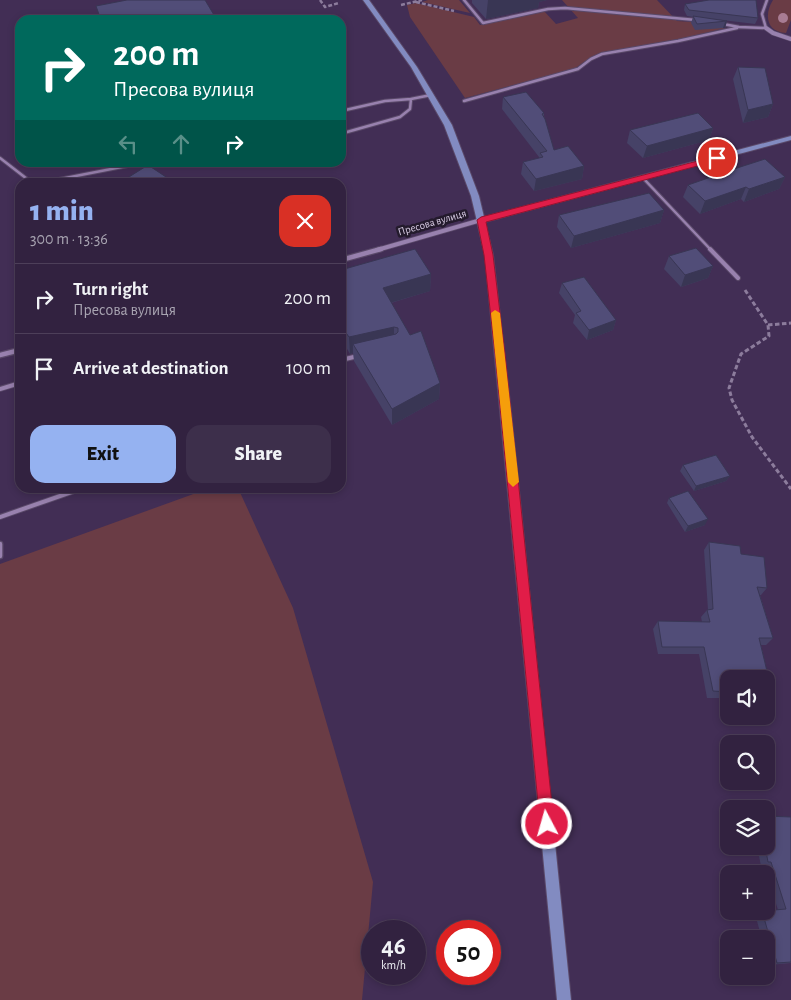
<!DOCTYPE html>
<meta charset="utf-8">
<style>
:root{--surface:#322240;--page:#3d2f4b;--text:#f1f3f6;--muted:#a8a4b1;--line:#4d3f59;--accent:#95b2f1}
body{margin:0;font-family:"Alegreya Sans",sans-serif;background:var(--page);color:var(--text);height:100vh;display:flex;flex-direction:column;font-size:19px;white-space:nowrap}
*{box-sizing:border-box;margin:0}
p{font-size:16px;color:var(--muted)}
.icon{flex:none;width:28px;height:28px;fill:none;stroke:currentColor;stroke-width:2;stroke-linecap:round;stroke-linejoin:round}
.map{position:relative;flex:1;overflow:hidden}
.sheet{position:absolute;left:15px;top:178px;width:331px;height:315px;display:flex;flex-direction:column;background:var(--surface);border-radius:15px;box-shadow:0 2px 8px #0003,0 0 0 1px var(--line)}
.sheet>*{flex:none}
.banner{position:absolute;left:15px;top:15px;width:331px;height:152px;border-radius:15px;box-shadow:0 2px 8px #0003,0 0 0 1px var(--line);background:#00695c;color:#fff;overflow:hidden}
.buttons{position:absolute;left:720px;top:670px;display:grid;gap:10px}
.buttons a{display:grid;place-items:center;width:55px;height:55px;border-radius:10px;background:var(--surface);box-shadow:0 2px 8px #0003,0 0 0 1px var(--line);font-size:25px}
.speed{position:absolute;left:361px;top:920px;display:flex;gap:10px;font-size:25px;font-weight:700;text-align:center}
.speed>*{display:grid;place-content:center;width:65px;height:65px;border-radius:50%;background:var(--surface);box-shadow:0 2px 8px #0003,0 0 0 1px var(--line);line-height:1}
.speed small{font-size:12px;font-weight:400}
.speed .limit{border:8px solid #d22;background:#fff;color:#111}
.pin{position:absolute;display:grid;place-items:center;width:42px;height:42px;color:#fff;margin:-21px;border:2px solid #fff;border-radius:50%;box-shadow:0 1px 5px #0007}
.me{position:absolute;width:55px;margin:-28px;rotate:354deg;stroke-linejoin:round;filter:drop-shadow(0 0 4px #0008)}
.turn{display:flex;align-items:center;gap:18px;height:105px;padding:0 15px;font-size:22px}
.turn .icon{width:65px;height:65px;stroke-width:2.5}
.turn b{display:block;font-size:35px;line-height:42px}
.lanes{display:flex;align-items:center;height:48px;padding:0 15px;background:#0003;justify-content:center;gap:25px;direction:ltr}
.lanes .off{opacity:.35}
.round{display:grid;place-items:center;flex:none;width:52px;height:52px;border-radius:15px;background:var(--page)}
.summary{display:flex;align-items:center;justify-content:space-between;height:85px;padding:0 15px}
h1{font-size:30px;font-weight:800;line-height:38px;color:var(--accent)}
.primary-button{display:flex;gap:10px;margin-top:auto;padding:10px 15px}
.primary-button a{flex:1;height:58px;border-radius:15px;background:var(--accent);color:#111;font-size:20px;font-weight:800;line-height:58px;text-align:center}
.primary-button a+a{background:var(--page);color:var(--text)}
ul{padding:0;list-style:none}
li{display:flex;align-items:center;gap:15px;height:70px;padding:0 15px;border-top:1px solid var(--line)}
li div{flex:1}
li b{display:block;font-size:19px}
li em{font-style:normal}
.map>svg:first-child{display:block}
</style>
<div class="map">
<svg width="791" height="1000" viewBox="0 0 791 1000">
<rect width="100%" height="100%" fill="#422e55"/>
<!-- green -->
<path fill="#6a3c45" d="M428,0H459L470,13L422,2Z
M562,0H657L677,21L709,23L726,28L684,38L605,52L587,60L574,69L465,98L410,17L407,5L416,3L474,17L480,25L544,11L556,24L578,18Z
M773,0H791V20L786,33C766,32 764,14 773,0Z
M210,488H238L293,608L373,882L362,1000H0V564Z"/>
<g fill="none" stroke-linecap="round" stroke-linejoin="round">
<!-- lane-far1 casing -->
<g stroke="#5a4969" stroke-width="4.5">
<path id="lane-far1" d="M464,0L483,23L548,9L565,8L696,20
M723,24L739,27L766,28L762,14L767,0
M464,101L578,69L591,59L602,54L678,41L737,28
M341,111L385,101L411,99
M347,132L400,117L410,109L411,99L431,95
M0,158L31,182
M643,178L711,250
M45,182L147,162"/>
</g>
<!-- lane casing -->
<g stroke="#5a4969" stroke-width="6">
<path id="lane" d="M710,249L738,278
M341,360L358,356
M0,389L20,383
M0,517L83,488"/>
</g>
<!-- street-far1 casing -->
<g stroke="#5a4969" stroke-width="5.5">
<path id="street-far1" d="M766,28L773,33L791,39
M377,250L481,220"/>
</g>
<!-- street casing -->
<g stroke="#5a4969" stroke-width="7">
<path id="street" d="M341,260L381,249
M0,355L20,350
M0,544V556"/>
</g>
<!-- secondary casing -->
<g stroke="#5a4969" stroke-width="2">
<path id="secondary" d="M363,0H369L417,67L452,125L479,196L484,217L791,136V140L485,222L493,255L511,412L571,1000H557L485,255L471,196L444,125L411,67Z"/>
</g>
<!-- path-far1 -->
<path stroke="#8c7c9c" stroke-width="2.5" stroke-dasharray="4 2" stroke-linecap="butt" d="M320,0L325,7L339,3
M416,2L454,11
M401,5L422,0"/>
<!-- path -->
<path stroke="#8c7c9c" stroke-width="3" stroke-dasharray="4.5 2.5" stroke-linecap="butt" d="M745,290L768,325L769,336L741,354L729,388L732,400L752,437L791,489
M768,325L791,323"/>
<!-- lane-far1 -->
<use href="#lane-far1" stroke="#9881ae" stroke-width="2.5"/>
<!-- lane -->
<use href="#lane" stroke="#9881ae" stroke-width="4"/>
<!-- street-far1 -->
<use href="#street-far1" stroke="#9881ae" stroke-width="4"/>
<!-- street -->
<use href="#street" stroke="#9881ae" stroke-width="4.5"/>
<!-- secondary -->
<use href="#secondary" fill="#828bc1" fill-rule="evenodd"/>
</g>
<!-- trees -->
<circle fill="#a87c93" cx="783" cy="18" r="5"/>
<!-- wall -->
<path fill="#464267" d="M472,0H547L539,2L538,8L486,19L472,3Z
M685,4L758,18L755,24L714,19L727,21L725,28L695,30L691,23L693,17L687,16L684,10Z
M738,67L773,104L768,117L743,123L733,79Z
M503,97L544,113V116L554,150L584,166L582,179L534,191L521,174L523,162L539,158V157L502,109Z
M713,128L709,140L643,158L627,143L630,130Z
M785,177L779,189L744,202L741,199L700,214L683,197L688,185Z
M664,210L660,223L571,248L557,227L559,215Z
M669,256L713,266L708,278L681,287L664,269Z
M341,270L431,274L430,291L391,303L410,335L440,383L439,399L392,425L354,361L353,353L350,354L346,347L341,348Z
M562,283L616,320L613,330L587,340L573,323L575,315L559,293Z
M683,465L730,476L726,481L694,491L680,471Z
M669,498L705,525L685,532L667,503Z
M709,542L741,554L767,588L761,595H760L773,638L766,645H761L772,692L766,697V679H729V698H707L699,654H658L653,629L658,621L702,622L701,617L707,610H708L704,550Z
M791,817V963L769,965L766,956V939H762L755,914L761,911L778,910L764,866H761L757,846H766Z"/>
<!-- shaded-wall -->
<path fill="#393654" d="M488,0H547L539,2L538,8L486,19Z
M727,21L725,28H723L725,22Z
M773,104L768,117L743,123L748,110Z
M713,128L709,140L643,158L647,146Z
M584,166L582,179L534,191L536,179Z
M166,177L168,182H157Z
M785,177L779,189L744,202L749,189Z
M746,187L741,199L700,214L705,201Z
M664,210L660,223L571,248L574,236Z
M713,266L708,278L681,287L685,275Z
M431,274L430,291L383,305V288Z
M616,320L613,330L587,340L589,330Z
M394,327V343L353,344V353L350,354L349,337Z
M344,330L346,347L341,348V331Z
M440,383L439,399L392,425V409Z
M730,476L726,481L694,491L696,486Z
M708,519L705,525L685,532L688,526Z"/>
<!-- building -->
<path fill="#514d78" stroke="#393654" d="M127,0H205L217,20H101L96,6Z
M709,0H756L758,18L689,10L685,4Z
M693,16L727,21L697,24Z
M738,67L765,68L773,104L748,110Z
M526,92L544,113L542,114L545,119L554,150L568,146L584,166L536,179L523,162L543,157L540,153L547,151L503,97Z
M698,113L713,128L647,146L630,130Z
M765,159L785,177L749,189L746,187L705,201L688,185L737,168Z
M148,165L166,177L157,182H121Z
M649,193L664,210L574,236L559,215Z
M696,248L713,266L685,275L669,256Z
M415,249L431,274L383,288L410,335L421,331L440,383L392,409L353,344L396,334L398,332V328L394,327L349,337L344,330L341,331V270Z
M584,277L616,320L589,330L576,313L581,311L562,283Z
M716,455L730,476L696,486L683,465Z
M688,491L708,519L688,526L669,498Z
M709,542L740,546L741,554L764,557L767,588L757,587L773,638H759L772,692H766V679H729V692L713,691L704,647H662L658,621L710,622L707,610L713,609Z
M766,816L791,817V962L777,963L762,911L786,909L771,862H768L765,846H766Z"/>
<!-- route -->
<path fill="#e11d48" stroke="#92132f" d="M717,156H720V160L486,222L493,255L505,354L554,824L552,829L547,831L542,829L540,824L495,354L484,255L477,220L481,217Z"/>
<!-- slow -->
<path fill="#f59e0b" d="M495,310L500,313L519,482L513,487L508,482L491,313Z"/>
<g text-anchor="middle" stroke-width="5" stroke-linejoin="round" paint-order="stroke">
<!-- far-street labels -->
<g font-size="11" fill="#d9cde5" stroke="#241b2d">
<text transform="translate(432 222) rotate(-16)" y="4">Пресова вулиця</text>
</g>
</g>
</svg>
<div class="buttons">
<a><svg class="icon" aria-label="sound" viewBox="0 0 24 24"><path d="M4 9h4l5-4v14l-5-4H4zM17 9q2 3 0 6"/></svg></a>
<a><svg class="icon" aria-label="search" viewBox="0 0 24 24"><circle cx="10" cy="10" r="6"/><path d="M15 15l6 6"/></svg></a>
<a><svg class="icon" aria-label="layers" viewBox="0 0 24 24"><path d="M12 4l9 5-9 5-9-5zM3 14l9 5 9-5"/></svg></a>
<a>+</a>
<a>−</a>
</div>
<div class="speed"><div>46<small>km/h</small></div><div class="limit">50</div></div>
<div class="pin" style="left:717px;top:158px;background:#d93025"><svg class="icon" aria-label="arrive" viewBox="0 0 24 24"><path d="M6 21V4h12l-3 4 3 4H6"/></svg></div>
<svg class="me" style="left:547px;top:824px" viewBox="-20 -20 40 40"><circle r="17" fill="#e11d48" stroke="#fff" stroke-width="3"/><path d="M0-11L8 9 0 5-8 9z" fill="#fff"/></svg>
<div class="banner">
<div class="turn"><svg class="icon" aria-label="right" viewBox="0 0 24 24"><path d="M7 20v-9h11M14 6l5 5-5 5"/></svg><div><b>200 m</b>Пресова вулиця</div></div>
<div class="lanes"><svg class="icon off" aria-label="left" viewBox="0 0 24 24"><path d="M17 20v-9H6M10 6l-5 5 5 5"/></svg><svg class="icon off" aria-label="ahead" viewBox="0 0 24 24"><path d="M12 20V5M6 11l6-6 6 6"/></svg><svg class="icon" aria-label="right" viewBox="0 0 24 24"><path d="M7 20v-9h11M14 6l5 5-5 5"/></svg></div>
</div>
<section class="sheet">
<div class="summary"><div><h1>1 min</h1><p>300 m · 13:36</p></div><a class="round" style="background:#d93025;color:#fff"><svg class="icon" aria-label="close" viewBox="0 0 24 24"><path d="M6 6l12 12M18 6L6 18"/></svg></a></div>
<ul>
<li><svg class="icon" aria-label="right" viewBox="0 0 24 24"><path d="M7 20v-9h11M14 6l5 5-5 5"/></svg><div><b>Turn right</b><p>Пресова вулиця</p></div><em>200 m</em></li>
<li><svg class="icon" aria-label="arrive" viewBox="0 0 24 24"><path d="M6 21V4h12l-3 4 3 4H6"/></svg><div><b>Arrive at destination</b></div><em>100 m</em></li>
</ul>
<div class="primary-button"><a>Exit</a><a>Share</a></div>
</section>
</div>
